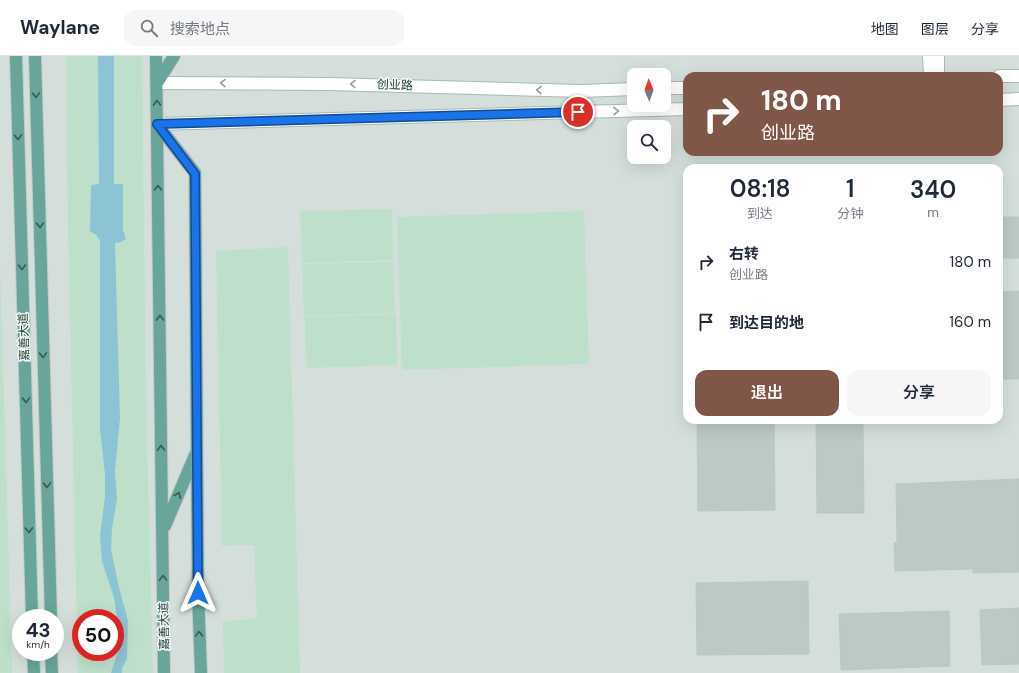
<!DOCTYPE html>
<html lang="zh">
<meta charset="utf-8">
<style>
:root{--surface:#fff;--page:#f6f6f7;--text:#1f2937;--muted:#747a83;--line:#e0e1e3;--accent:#7f5648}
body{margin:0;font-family:"DM Sans","Noto Sans SC",sans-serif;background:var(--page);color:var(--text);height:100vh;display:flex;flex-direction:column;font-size:15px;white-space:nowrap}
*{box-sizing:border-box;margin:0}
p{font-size:13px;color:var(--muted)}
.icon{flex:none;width:22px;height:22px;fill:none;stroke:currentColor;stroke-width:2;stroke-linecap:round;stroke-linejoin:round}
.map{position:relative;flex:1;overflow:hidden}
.sheet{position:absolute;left:683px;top:108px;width:320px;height:260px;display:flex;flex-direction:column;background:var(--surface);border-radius:12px;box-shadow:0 4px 16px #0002}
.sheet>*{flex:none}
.banner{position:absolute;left:683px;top:16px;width:320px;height:84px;border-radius:12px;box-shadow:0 4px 16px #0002;background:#7f5648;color:#fff;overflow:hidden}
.needle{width:26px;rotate:358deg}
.tools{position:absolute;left:627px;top:12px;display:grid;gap:8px}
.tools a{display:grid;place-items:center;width:44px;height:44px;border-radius:8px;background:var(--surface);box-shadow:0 4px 16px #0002;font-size:20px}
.speed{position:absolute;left:12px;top:553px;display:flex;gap:8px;font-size:20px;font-weight:700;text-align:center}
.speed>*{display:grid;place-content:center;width:52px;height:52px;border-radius:50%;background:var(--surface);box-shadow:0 4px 16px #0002;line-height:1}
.speed small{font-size:10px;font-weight:400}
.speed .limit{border:6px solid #d22;background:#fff;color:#111}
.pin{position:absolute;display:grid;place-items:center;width:34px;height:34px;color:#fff;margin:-17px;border:2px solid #fff;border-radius:50%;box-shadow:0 1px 4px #0007}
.me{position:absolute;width:44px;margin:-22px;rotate:0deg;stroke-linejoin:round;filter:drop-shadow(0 0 3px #0008)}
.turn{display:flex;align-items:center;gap:14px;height:84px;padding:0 12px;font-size:18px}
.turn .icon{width:52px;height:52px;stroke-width:2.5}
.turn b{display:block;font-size:28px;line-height:34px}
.eta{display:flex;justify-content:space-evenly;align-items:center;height:68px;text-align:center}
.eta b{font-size:24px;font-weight:600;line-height:28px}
.action{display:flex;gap:8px;margin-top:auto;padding:8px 12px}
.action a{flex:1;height:46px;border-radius:12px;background:var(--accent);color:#fff;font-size:16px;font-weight:600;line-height:46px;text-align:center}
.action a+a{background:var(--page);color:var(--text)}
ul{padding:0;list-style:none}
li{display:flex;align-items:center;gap:12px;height:60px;padding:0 12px}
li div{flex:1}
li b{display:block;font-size:15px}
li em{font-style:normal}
header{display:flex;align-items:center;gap:24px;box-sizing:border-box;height:56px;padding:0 20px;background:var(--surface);border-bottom:1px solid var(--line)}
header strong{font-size:19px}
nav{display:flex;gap:22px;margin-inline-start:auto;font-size:14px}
.search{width:280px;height:36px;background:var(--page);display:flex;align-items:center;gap:10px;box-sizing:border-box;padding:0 14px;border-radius:12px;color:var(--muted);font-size:15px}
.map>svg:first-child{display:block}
</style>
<header>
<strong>Waylane</strong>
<div class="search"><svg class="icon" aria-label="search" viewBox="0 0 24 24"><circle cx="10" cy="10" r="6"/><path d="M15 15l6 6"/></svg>搜索地点</div>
<nav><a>地图</a><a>图层</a><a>分享</a></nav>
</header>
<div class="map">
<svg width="1019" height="617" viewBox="0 0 1019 617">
<rect width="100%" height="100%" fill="#e6efeb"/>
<!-- built -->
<path fill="#d4dfdb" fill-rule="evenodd" d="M0,0H1019V617H0ZM634,19H664V49H634ZM687,20H999V96H687ZM634,71H664V101H634ZM687,112H999V364H687ZM21,562H55V596H21ZM81,562H115V596H81Z"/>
<!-- green -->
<path fill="#bee0ca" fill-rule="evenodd" d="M66,0H142L146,345L153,617H78L68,172ZM81,562H115V596H81Z
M392,153L393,204L302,207L300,155Z
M584,155L589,308L402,314L397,161Z
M288,191L300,617H224L223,565L257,563L254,489L222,490L216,195Z
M0,206L12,617H0Z
M393,206L395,257L304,260L302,208Z
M396,258L397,309L306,312L305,261Z"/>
<!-- water -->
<path fill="#8dc4d5" d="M98,0H114V128H123V174L126,183L121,186L115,187L120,362L115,416L117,443L112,472L111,493L118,527L128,565L127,603L122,612V617H111L118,596L120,581L114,542L102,505L101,494L100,480L105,441V418L100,373V185C97,180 96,177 90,176L91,129L99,128Z"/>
<!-- building -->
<path fill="#bbcac5" stroke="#b8c9c3" d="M999,161H1019V202H999Z
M1019,235V323H999V236Z
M697,364H774L775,454L698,455Z
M816,364H863L864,457H817Z
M1019,423V516L973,517V513L895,515L894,487L897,486L896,428Z
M808,525L809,598L697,599L696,527Z
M1019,552V608L982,609L980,554Z
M949,555L950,610L841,614L839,558Z"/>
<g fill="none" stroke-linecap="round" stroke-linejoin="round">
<!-- minor casing -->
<g stroke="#a8b8b3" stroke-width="14">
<path id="minor" d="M929,0L930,20
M938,0V20
M999,20H1019
M157,27L329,28L581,35L634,33
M664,32H687
M999,44L1019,43
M157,68L687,53"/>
</g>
<!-- major casing -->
<g stroke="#c2cac8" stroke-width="14">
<path id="major" d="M16,0L32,562
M35,0L51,562
M156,0L164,617
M157,27L174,0
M157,68L195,117L198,537L201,617
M165,470L195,399
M33,596L34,617
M51,596L52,617"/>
</g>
<!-- minor -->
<use href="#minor" stroke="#fff" stroke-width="12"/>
<!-- major -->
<use href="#major" stroke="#69a59a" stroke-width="12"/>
</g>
<!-- one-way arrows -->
<defs><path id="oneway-chevron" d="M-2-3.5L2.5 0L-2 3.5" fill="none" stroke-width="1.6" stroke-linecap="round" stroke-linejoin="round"/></defs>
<g stroke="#92a09e">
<use href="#oneway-chevron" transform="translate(223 27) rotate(-179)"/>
<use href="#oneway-chevron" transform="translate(353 28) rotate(-178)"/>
<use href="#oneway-chevron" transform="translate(539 34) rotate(-178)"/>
<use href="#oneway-chevron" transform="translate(616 55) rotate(-2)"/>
</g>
<g stroke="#355b54">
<use href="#oneway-chevron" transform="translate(36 39) rotate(88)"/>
<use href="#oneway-chevron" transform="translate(157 47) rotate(-91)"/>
<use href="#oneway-chevron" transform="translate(18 81) rotate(88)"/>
<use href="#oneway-chevron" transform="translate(158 132) rotate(-91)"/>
<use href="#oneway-chevron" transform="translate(40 169) rotate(88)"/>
<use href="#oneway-chevron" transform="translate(22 211) rotate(88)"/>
<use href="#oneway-chevron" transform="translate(160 262) rotate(-91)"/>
<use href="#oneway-chevron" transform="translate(43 299) rotate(88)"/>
<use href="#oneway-chevron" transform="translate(26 344) rotate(88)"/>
<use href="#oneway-chevron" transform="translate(161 392) rotate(-91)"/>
<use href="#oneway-chevron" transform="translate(47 429) rotate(88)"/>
<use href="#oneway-chevron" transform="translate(178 439) rotate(-67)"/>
<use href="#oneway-chevron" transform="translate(29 474) rotate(88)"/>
<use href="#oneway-chevron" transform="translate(163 522) rotate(-91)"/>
<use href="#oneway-chevron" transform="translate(199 578) rotate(-92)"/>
</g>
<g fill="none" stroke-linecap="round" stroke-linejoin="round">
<!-- route casing -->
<g stroke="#114b97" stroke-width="10">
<path id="route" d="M198,537L195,118L157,68L578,56"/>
</g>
<!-- route -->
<use href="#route" stroke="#1a73e8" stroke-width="7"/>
</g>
<g text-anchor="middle" stroke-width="3" stroke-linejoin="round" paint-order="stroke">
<!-- street labels -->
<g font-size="12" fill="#24423c" stroke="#f7fbf9">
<text transform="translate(395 29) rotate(2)" y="4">创业路</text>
<text transform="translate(24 281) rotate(-92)" y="4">嘉善大道</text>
<text transform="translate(164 570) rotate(-91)" y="4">嘉善大道</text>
</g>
</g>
</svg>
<div class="tools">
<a><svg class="needle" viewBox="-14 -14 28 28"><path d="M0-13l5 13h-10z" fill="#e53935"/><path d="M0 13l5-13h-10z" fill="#747a83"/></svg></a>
<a><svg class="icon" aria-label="search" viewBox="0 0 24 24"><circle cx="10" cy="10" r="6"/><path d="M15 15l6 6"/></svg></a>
</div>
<div class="speed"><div>43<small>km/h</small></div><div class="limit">50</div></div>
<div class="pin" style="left:578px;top:56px;background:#d93025"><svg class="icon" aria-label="arrive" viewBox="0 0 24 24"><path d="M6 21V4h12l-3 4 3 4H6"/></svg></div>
<svg class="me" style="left:198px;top:537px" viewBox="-20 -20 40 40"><path d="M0-17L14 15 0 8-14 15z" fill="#1a73e8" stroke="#fff" stroke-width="4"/></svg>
<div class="banner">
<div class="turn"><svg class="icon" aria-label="right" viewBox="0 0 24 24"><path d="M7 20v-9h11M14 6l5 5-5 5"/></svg><div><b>180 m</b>创业路</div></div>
</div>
<section class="sheet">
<div class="eta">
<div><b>08:18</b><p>到达</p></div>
<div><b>1</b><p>分钟</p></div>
<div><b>340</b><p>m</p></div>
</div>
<ul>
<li><svg class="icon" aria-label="right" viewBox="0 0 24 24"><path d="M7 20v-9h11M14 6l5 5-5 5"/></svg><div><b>右转</b><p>创业路</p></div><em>180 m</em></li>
<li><svg class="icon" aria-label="arrive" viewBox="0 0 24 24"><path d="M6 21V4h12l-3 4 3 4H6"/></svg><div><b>到达目的地</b></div><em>160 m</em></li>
</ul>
<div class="action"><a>退出</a><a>分享</a></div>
</section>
</div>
